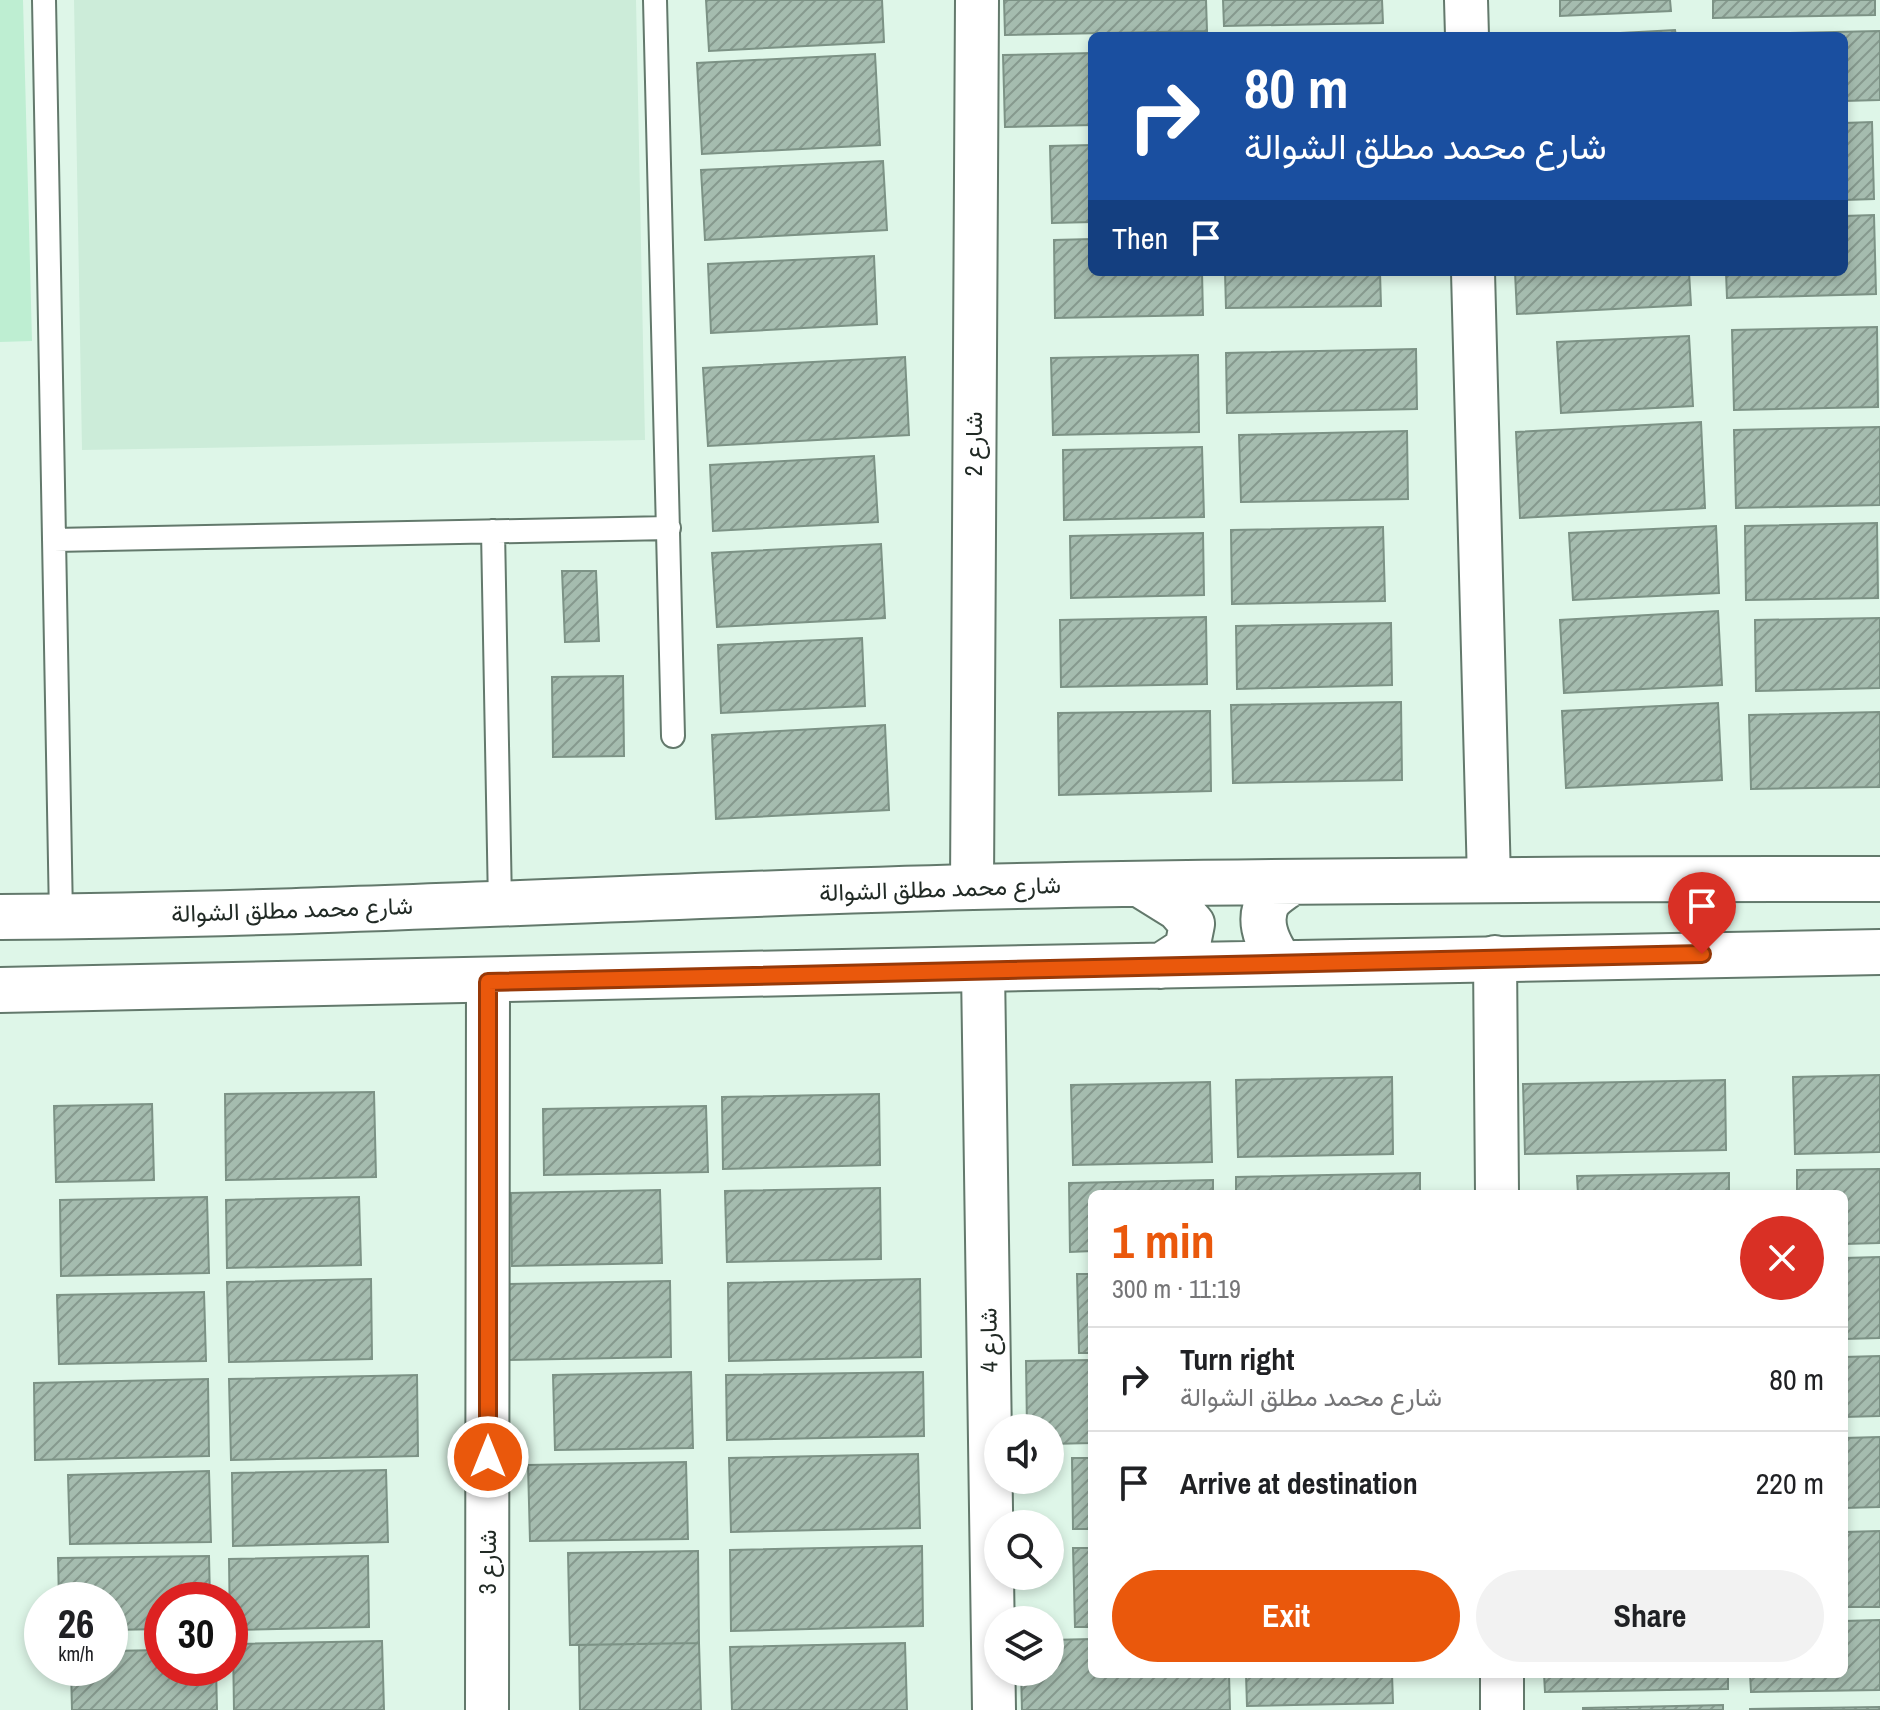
<!DOCTYPE html>
<meta charset="utf-8">
<style>
:root{--surface:#fff;--page:#f2f2f2;--text:#202124;--muted:#757577;--line:#e0e0e0;--accent:#ea580c}
body{margin:0;font-family:"Archivo Narrow",Vazirmatn,sans-serif;background:var(--page);color:var(--text);height:100vh;display:flex;flex-direction:column;font-size:30px;white-space:nowrap}
*{box-sizing:border-box;margin:0}
p{font-size:26px;color:var(--muted)}
.icon{flex:none;width:44px;height:44px;fill:none;stroke:currentColor;stroke-width:2;stroke-linecap:round;stroke-linejoin:round}
.map{position:relative;flex:1;overflow:hidden}
.side{position:absolute;left:1088px;top:1190px;width:760px;height:488px;display:flex;flex-direction:column;background:var(--surface);border-radius:12px;box-shadow:0 4px 12px #0003}
.side>*{flex:none}
.banner{position:absolute;left:1088px;top:32px;width:760px;height:244px;border-radius:12px;box-shadow:0 4px 12px #0003;background:#1a4fa0;color:#fff;overflow:hidden}
.controls{position:absolute;left:984px;top:1414px;display:grid;gap:16px}
.controls a{display:grid;place-items:center;width:80px;height:80px;border-radius:50%;background:var(--surface);box-shadow:0 4px 12px #0003;font-size:40px}
.speed{position:absolute;left:24px;top:1582px;display:flex;gap:16px;font-size:40px;font-weight:700;text-align:center}
.speed>*{display:grid;place-content:center;width:104px;height:104px;border-radius:50%;background:var(--surface);box-shadow:0 4px 12px #0003;line-height:1}
.speed small{font-size:20px;font-weight:400}
.speed .limit{border:12px solid #d22;background:#fff;color:#111}
.pin{position:absolute;display:grid;place-items:center;width:68px;height:68px;color:#fff;margin:-82px -34px;border-radius:50% 50% 50% 0;rotate:-45deg;box-shadow:0 0 8px #0007}
.pin .icon{rotate:45deg}
.me{position:absolute;width:88px;margin:-44px;rotate:0deg;stroke-linejoin:round;filter:drop-shadow(0 0 6px #0008)}
.turn{display:flex;align-items:center;gap:28px;height:168px;padding:0 24px;font-size:36px}
.turn .icon{width:104px;height:104px;stroke-width:2.5}
.turn b{display:block;font-size:56px;line-height:68px}
.then{display:flex;align-items:center;height:76px;padding:0 24px;background:#0003;gap:16px;font-size:30px}
.round{display:grid;place-items:center;flex:none;width:84px;height:84px;border-radius:42px;background:var(--page)}
.overview{display:flex;align-items:center;justify-content:space-between;height:136px;padding:0 24px}
h1{font-size:48px;font-weight:700;line-height:60px;color:var(--accent)}
.primary-button{display:flex;gap:16px;margin-top:auto;padding:16px 24px}
.primary-button a{flex:1;height:92px;border-radius:48px;background:var(--accent);color:#fff;font-size:32px;font-weight:700;line-height:92px;text-align:center}
.primary-button a+a{background:var(--page);color:var(--text)}
ul{padding:0;list-style:none}
li{display:flex;align-items:center;gap:24px;height:104px;padding:0 24px;border-top:2px solid var(--line)}
li div{flex:1}
li b{display:block;font-size:30px}
li em{font-style:normal}
.map>svg:first-child{display:block}
</style>
<div class="map">
<svg width="1880" height="1710" viewBox="0 0 1880 1710">
<defs>
<pattern id="building-hatch" width="6" height="6" patternUnits="userSpaceOnUse" patternTransform="scale(2)"><rect width="6" height="6" fill="#a5bcaf"/><path d="M-1 1l2-2M0 6l6-6M5 7l2-2" fill="none" stroke="#86998e"/></pattern>
</defs>
<rect width="100%" height="100%" fill="#def6e8"/>
<!-- built -->
<path fill="#ccecd9" d="M74,0H636L645,440L82,450Z"/>
<!-- green -->
<path fill="#beeed2" d="M0,0H23L32,341L0,342Z"/>
<!-- building -->
<path fill="url(#building-hatch)" stroke="#7c9285" stroke-width="2" d="M706,0H882L884,42L709,51Z
M1004,0H1206L1207,31L1005,35Z
M1223,0H1382L1383,23L1224,26Z
M1560,0H1670L1671,11L1560,16Z
M1713,0H1875V15L1713,18Z
M1675,30L1676,36H1565Z
M1880,31V100L1844,101V36H1749V34Z
M1092,53V125L1005,127L1003,55Z
M875,54L880,145L702,154L697,63Z
M1872,122L1874,199L1844,200V123Z
M1092,145V222L1052,223L1050,146Z
M883,161L887,230L705,240L701,170Z
M1874,215L1876,294L1727,298L1726,272H1844V216Z
M1092,239V272H1202L1203,315L1055,318L1054,240Z
M874,256L877,324L711,333L708,264Z
M1225,272H1380L1381,306L1226,308Z
M1515,272H1689L1691,305L1517,314Z
M1877,327L1878,407L1734,410L1732,330Z
M1689,336L1693,406L1561,413L1557,342Z
M1416,349L1417,409L1227,413L1226,353Z
M1198,355L1199,432L1053,435L1051,358Z
M905,357L909,435L708,446L703,368Z
M1701,422L1705,508L1520,518L1516,432Z
M1880,427V505L1736,508L1734,430Z
M1407,431L1408,499L1241,502L1239,435Z
M1202,447L1204,517L1064,520L1063,450Z
M874,456L878,522L713,531L710,465Z
M1877,523L1878,598L1746,600L1745,526Z
M1716,526L1719,593L1573,600L1569,533Z
M1383,527L1385,601L1232,604L1231,530Z
M1203,533L1204,595L1071,598L1070,536Z
M881,544L885,618L717,627L712,553Z
M562,571H596L599,641L565,642Z
M1718,611L1722,685L1564,693L1560,620Z
M1206,617L1207,684L1061,687L1060,620Z
M1880,618V688L1756,691L1755,620Z
M1391,623L1392,685L1237,689L1236,626Z
M862,638L865,706L721,713L718,645Z
M623,676L624,756L553,757L552,677Z
M1401,702L1402,780L1233,783L1231,705Z
M1718,703L1722,780L1566,788L1562,711Z
M1210,711L1211,791L1059,795L1058,713Z
M1880,712V787L1751,789L1749,715Z
M885,725L889,810L716,819L712,735Z
M1880,1075V1152L1795,1154L1793,1077Z
M1392,1077L1393,1154L1238,1157L1236,1080Z
M1725,1080L1726,1150L1525,1154L1523,1084Z
M1210,1082L1212,1162L1073,1165L1071,1085Z
M374,1092L376,1177L226,1180L225,1094Z
M879,1094L880,1165L723,1169L722,1097Z
M152,1104L154,1180L56,1182L54,1106Z
M706,1106L708,1172L544,1175L543,1109Z
M1880,1169V1243L1844,1244V1194H1797V1170Z
M1420,1173V1194H1236V1177Z
M1729,1173V1194H1578L1577,1176Z
M1213,1180V1194H1092V1251L1070,1252L1069,1183Z
M880,1188L881,1259L727,1262L725,1191Z
M660,1190L662,1263L512,1266L511,1193Z
M207,1197L209,1273L61,1276L60,1200Z
M359,1197L361,1265L227,1268L226,1200Z
M1880,1257V1338L1844,1339V1258Z
M1077,1274H1092V1353H1079Z
M371,1279L372,1359L229,1362L227,1282Z
M920,1279L921,1357L729,1361L728,1283Z
M670,1281L671,1357L509,1360L507,1284Z
M204,1292L206,1361L59,1364L57,1295Z
M1880,1356V1416L1844,1417V1357Z
M1092,1360V1443L1050,1444V1428H1027L1026,1361Z
M691,1372L693,1448L555,1450L553,1375Z
M923,1372L924,1436L727,1440L726,1375Z
M417,1375L418,1456L231,1460L229,1379Z
M208,1379L209,1456L35,1460L34,1383Z
M1880,1437V1507L1844,1508V1438Z
M918,1454L920,1528L731,1532L729,1458Z
M1072,1458H1092V1529H1073Z
M686,1462L688,1539L530,1541L528,1465Z
M386,1470L388,1542L233,1546L232,1473Z
M209,1471L211,1542L70,1544L68,1475Z
M1880,1531V1607H1844V1532Z
M922,1546L923,1626L731,1631L730,1550Z
M1073,1548H1092V1627H1075Z
M698,1551L699,1643L570,1645L568,1553Z
M209,1556L210,1600H162V1629L110,1630V1600H59L58,1558Z
M368,1556L369,1627L230,1630L229,1559Z
M1880,1620V1690L1751,1692L1750,1674H1844V1621Z
M1092,1639V1674H1229L1230,1710H1022L1021,1672H1050V1640Z
M382,1641L384,1710H234L233,1644Z
M699,1643L701,1710H580L579,1645Z
M905,1643L907,1710H732L730,1647Z
M162,1650V1668H216L217,1710H72L71,1668H110V1651Z
M1246,1674H1392L1393,1703L1247,1706Z
M1544,1674H1728V1689L1545,1692Z
M1723,1705V1710H1583V1708Z
M1880,1707V1710H1750V1709Z"/>
<g fill="none" stroke-linecap="round" stroke-linejoin="round">
<!-- service casing -->
<g stroke="#63796c" stroke-width="26">
<path id="service" d="M44,0L61,916
M655,0L673,736
M493,531L500,904
M54,540L669,528"/>
</g>
<!-- minor casing -->
<g stroke="#63796c" stroke-width="46">
<path id="minor" d="M1466,0L1467,36
M1473,272L1489,880
M972,887L977,0
M1495,957L1497,1194
M983,970L994,1710
M1502,1674V1710
M487,1710L488,982"/>
</g>
<!-- tertiary casing -->
<g stroke="#63796c" stroke-width="48">
<path id="tertiary" d="M1141,885L1178,908L1192,924L1187,949L1161,966
M0,917C324,915 649,895 973,887C1275,880 1578,879 1880,879
M1281,963C1269,946 1256,921 1269,900C1274,894 1284,888 1290,883
M0,990C627,979 1253,960 1880,952"/>
</g>
<!-- service -->
<use href="#service" stroke="#fff" stroke-width="22"/>
<!-- minor -->
<use href="#minor" stroke="#fff" stroke-width="42"/>
<!-- tertiary -->
<use href="#tertiary" stroke="#fff" stroke-width="44"/>
</g>
<g fill="none" stroke-linecap="round" stroke-linejoin="round">
<!-- route casing -->
<g stroke="#983908" stroke-width="20">
<path id="route" d="M488,1457V982L1702,954"/>
</g>
<!-- route -->
<use href="#route" stroke="#ea580c" stroke-width="14"/>
</g>
<g text-anchor="middle" stroke-width="7" stroke-linejoin="round" paint-order="stroke">
<!-- street labels -->
<g font-size="24" fill="#212a25" stroke="#fff">
<text transform="translate(974 444) rotate(-90)" y="8">شارع 2</text>
<text transform="translate(940 889) rotate(-2)" y="8">شارع محمد مطلق الشوالة</text>
<text transform="translate(292 910) rotate(-2)" y="8">شارع محمد مطلق الشوالة</text>
<text transform="translate(989 1340) rotate(-91)" y="8">شارع 4</text>
<text transform="translate(488 1562) rotate(-90)" y="8">شارع 3</text>
</g>
</g>
</svg>
<div class="controls">
<a><svg class="icon" aria-label="sound" viewBox="0 0 24 24"><path d="M4 9h4l5-4v14l-5-4H4zM17 9q2 3 0 6"/></svg></a>
<a><svg class="icon" aria-label="search" viewBox="0 0 24 24"><circle cx="10" cy="10" r="6"/><path d="M15 15l6 6"/></svg></a>
<a><svg class="icon" aria-label="layers" viewBox="0 0 24 24"><path d="M12 4l9 5-9 5-9-5zM3 14l9 5 9-5"/></svg></a>
</div>
<div class="speed"><div>26<small>km/h</small></div><div class="limit">30</div></div>
<div class="pin" style="left:1702px;top:954px;background:#d93025"><svg class="icon" aria-label="arrive" viewBox="0 0 24 24"><path d="M6 21V4h12l-3 4 3 4H6"/></svg></div>
<svg class="me" style="left:488px;top:1457px" viewBox="-20 -20 40 40"><circle r="17" fill="#ea580c" stroke="#fff" stroke-width="3"/><path d="M0-11L8 9 0 5-8 9z" fill="#fff"/></svg>
<div class="banner">
<div class="turn"><svg class="icon" aria-label="right" viewBox="0 0 24 24"><path d="M7 20v-9h11M14 6l5 5-5 5"/></svg><div><b>80 m</b>شارع محمد مطلق الشوالة</div></div>
<div class="then">Then<svg class="icon" aria-label="arrive" viewBox="0 0 24 24"><path d="M6 21V4h12l-3 4 3 4H6"/></svg></div>
</div>
<section class="side">
<div class="overview"><div><h1>1 min</h1><p>300 m · 11:19</p></div><a class="round" style="background:#d93025;color:#fff"><svg class="icon" aria-label="close" viewBox="0 0 24 24"><path d="M6 6l12 12M18 6L6 18"/></svg></a></div>
<ul>
<li><svg class="icon" aria-label="right" viewBox="0 0 24 24"><path d="M7 20v-9h11M14 6l5 5-5 5"/></svg><div><b>Turn right</b><p>شارع محمد مطلق الشوالة</p></div><em>80 m</em></li>
<li><svg class="icon" aria-label="arrive" viewBox="0 0 24 24"><path d="M6 21V4h12l-3 4 3 4H6"/></svg><div><b>Arrive at destination</b></div><em>220 m</em></li>
</ul>
<div class="primary-button"><a>Exit</a><a>Share</a></div>
</section>
</div>
